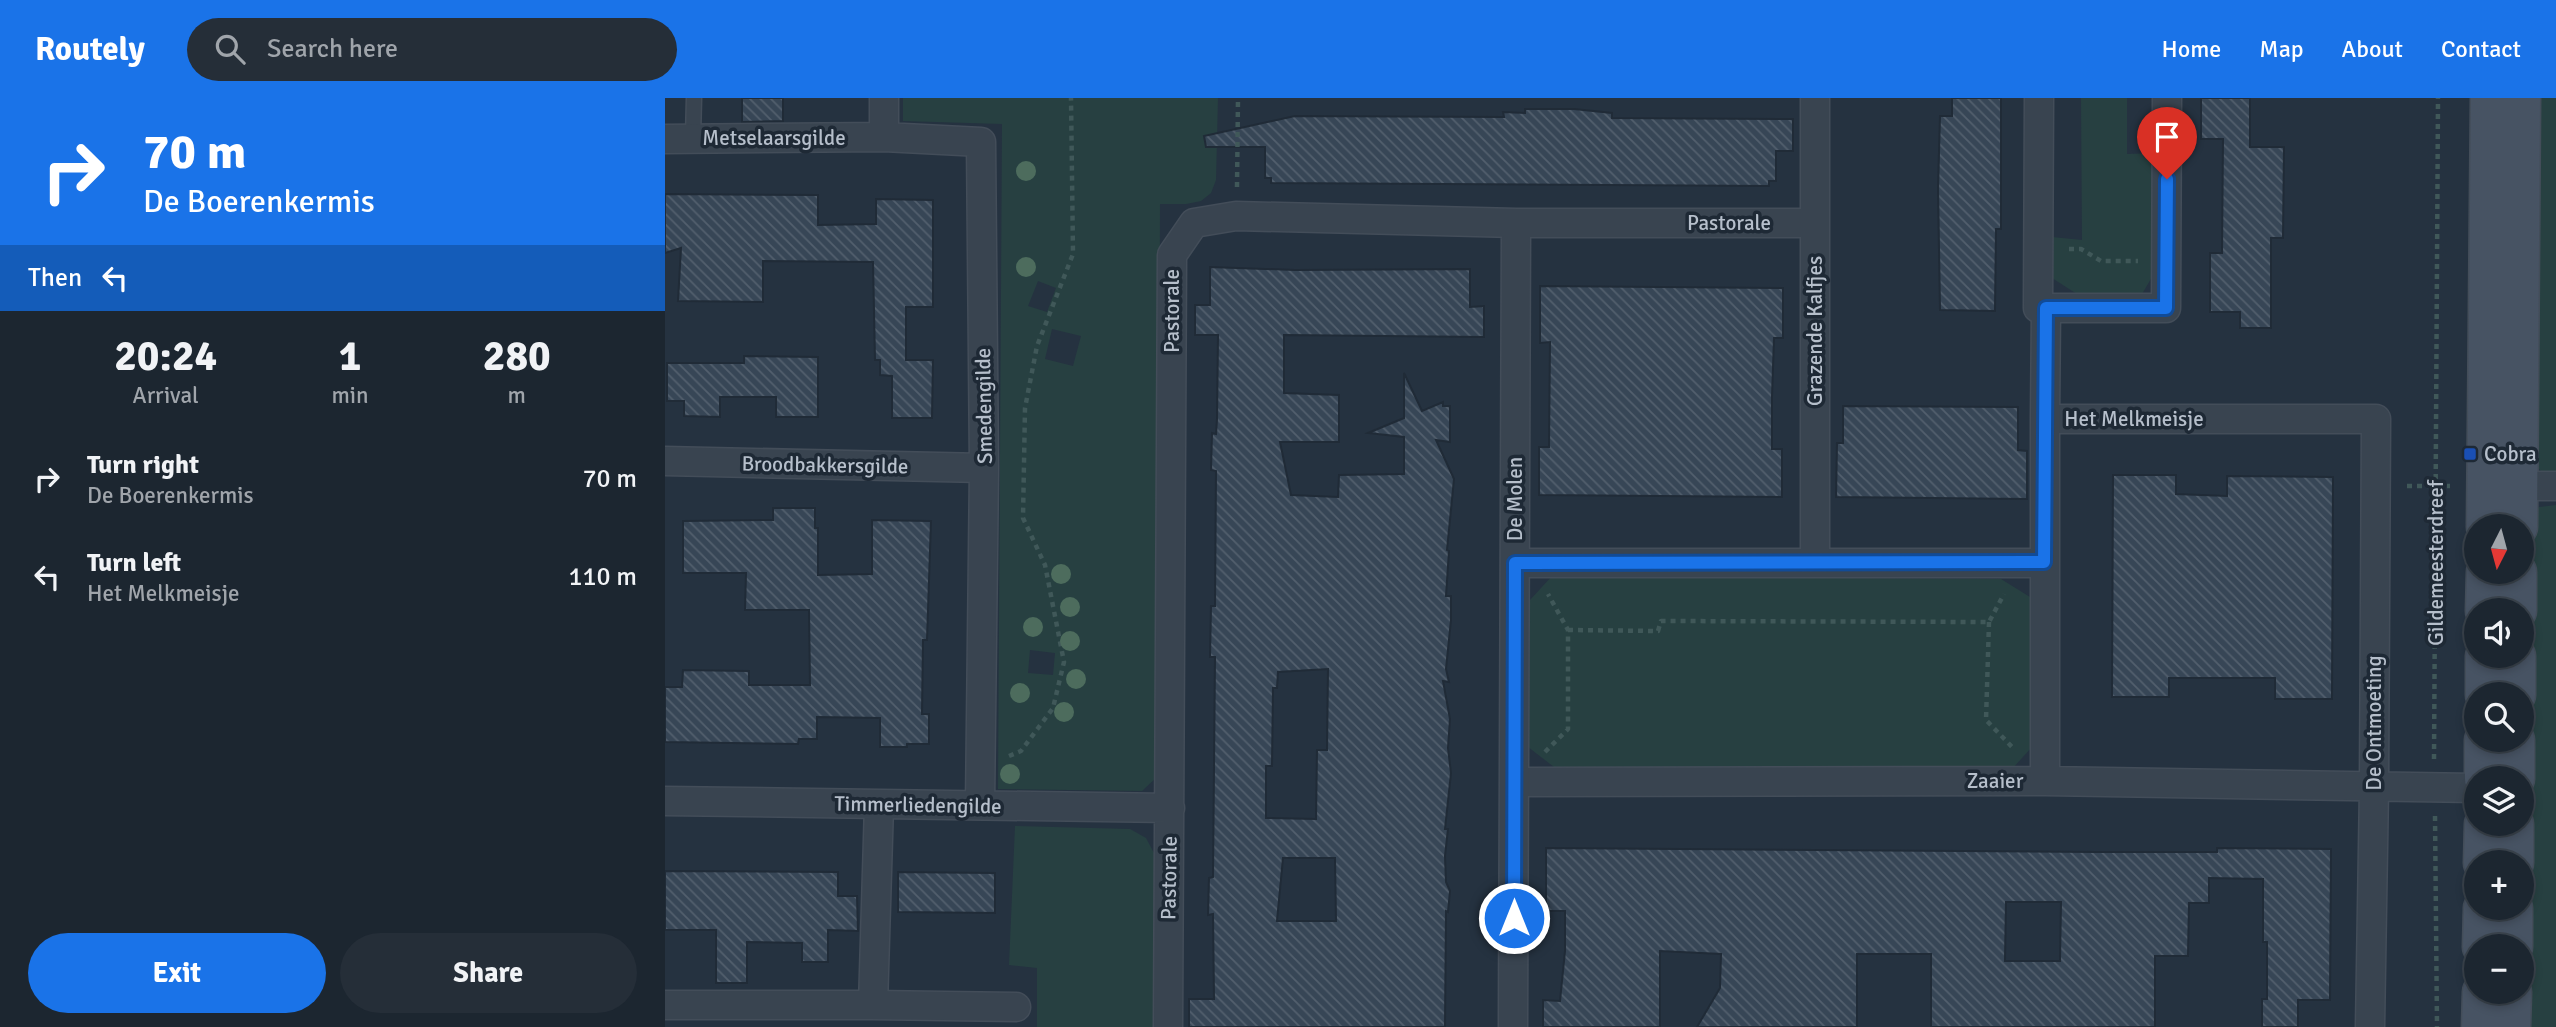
<!DOCTYPE html>
<meta charset="utf-8">
<style>
:root{--surface:#1c2630;--page:#252e38;--text:#f1f3f6;--muted:#a0a5ab;--line:#3a434c;--accent:#1a73e8}
body{margin:0;font-family:Signika,sans-serif;background:var(--page);color:var(--text);height:100vh;display:flex;flex-direction:column;font-size:26px;white-space:nowrap}
*{box-sizing:border-box;margin:0}
p{font-size:23px;color:var(--muted)}
.icon{flex:none;width:38px;height:38px;fill:none;stroke:currentColor;stroke-width:2;stroke-linecap:round;stroke-linejoin:round}
.map{position:relative;flex:1;overflow:hidden}
.drawer{display:flex;flex-direction:column;background:var(--surface);width:665px}
.drawer>*{flex:none}
.guide{background:#1a73e8;color:#fff;overflow:hidden}
.needle{width:46px;rotate:186deg}
.fabs{position:absolute;left:1799px;top:416px;display:grid;gap:14px}
.fabs a{display:grid;place-items:center;width:70px;height:70px;border-radius:50%;background:var(--surface);box-shadow:0 4px 10px #0003,0 0 0 2px var(--line);font-size:35px}
.pin{position:absolute;display:grid;place-items:center;width:60px;height:60px;color:#fff;margin:-72px -30px;border-radius:50% 50% 50% 0;rotate:-45deg;box-shadow:0 0 7px #0007}
.pin .icon{rotate:45deg}
.me{position:absolute;width:77px;margin:-38px;rotate:0deg;stroke-linejoin:round;filter:drop-shadow(0 0 5px #0008)}
.turn{display:flex;align-items:center;gap:24px;height:147px;padding:0 28px;font-size:32px}
.turn .icon{width:91px;height:91px;stroke-width:2.5}
.turn b{display:block;font-size:49px;line-height:60px}
.then{display:flex;align-items:center;height:66px;padding:0 28px;background:#0003;gap:14px;font-size:26px}
.eta{display:flex;justify-content:space-evenly;align-items:center;height:119px;text-align:center}
.eta b{font-size:42px;font-weight:800;line-height:49px}
.primary-button{display:flex;gap:14px;margin-top:auto;padding:14px 28px}
.primary-button a{flex:1;height:80px;border-radius:42px;background:var(--accent);color:#fff;font-size:28px;font-weight:800;line-height:80px;text-align:center}
.primary-button a+a{background:var(--page);color:var(--text)}
ul{padding:0;list-style:none}
li{display:flex;align-items:center;gap:21px;height:98px;padding:0 28px}
li div{flex:1}
li b{display:block;font-size:26px}
li em{font-style:normal}
header{display:flex;align-items:center;gap:42px;box-sizing:border-box;height:98px;padding:0 35px;background:var(--accent);color:#fff}
header strong{font-size:33px}
nav{display:flex;gap:38px;margin-inline-start:auto;font-size:24px}
.search{width:490px;height:63px;background:var(--page);display:flex;align-items:center;gap:18px;box-sizing:border-box;padding:0 24px;border-radius:38px;color:var(--muted);font-size:26px}
main{display:flex;flex:1;min-height:0}
.map>svg:first-child{display:block}
</style>
<header>
<strong>Routely</strong>
<div class="search"><svg class="icon" aria-label="search" viewBox="0 0 24 24"><circle cx="10" cy="10" r="6"/><path d="M15 15l6 6"/></svg>Search here</div>
<nav><a>Home</a><a>Map</a><a>About</a><a>Contact</a></nav>
</header>
<main>
<section class="drawer">
<div class="guide">
<div class="turn"><svg class="icon" aria-label="right" viewBox="0 0 24 24"><path d="M7 20v-9h11M14 6l5 5-5 5"/></svg><div><b>70 m</b>De Boerenkermis</div></div>
<div class="then">Then<svg class="icon" aria-label="left" viewBox="0 0 24 24"><path d="M17 20v-9H6M10 6l-5 5 5 5"/></svg></div>
</div>
<div class="eta">
<div><b>20:24</b><p>Arrival</p></div>
<div><b>1</b><p>min</p></div>
<div><b>280</b><p>m</p></div>
</div>
<ul>
<li><svg class="icon" aria-label="right" viewBox="0 0 24 24"><path d="M7 20v-9h11M14 6l5 5-5 5"/></svg><div><b>Turn right</b><p>De Boerenkermis</p></div><em>70 m</em></li>
<li><svg class="icon" aria-label="left" viewBox="0 0 24 24"><path d="M17 20v-9H6M10 6l-5 5 5 5"/></svg><div><b>Turn left</b><p>Het Melkmeisje</p></div><em>110 m</em></li>
</ul>
<div class="primary-button"><a>Exit</a><a>Share</a></div>
</section>
<div class="map">
<svg width="1891" height="929" viewBox="0 0 1891 929">
<defs>
<pattern id="building-back-hatch" width="6" height="6" patternUnits="userSpaceOnUse" patternTransform="scale(1.75)"><rect width="6" height="6" fill="#374656"/><path d="M-1 5l2 2M0 0l6 6M5-1l2 2" fill="none" stroke="#525f6d"/></pattern>
</defs>
<rect width="100%" height="100%" fill="#253240"/>
<!-- grass -->
<path fill="#274041" fill-rule="evenodd" d="M238,0H553L551,82L546,95L536,103L521,106H495L493,678L477,693L333,691L337,26L238,23ZM373,183L391,190L382,214L363,208ZM387,231L416,238L408,268L380,261ZM365,552L390,555L388,577L363,575Z
M1416,0H1462V56L1491,55L1490,174L1477,196L1415,198L1387,180V139L1417,142Z
M1865,0H1891V376L1877,374L1870,367Z
M1891,407V929H1859L1862,430L1867,417L1874,409Z
M887,478L1336,481L1365,499L1367,649L1347,671L889,669L863,649L865,502Z
M350,728L465,731L481,740L489,755V929H372V870L344,867Z"/>
<!-- building -->
<path fill="url(#building-back-hatch)" stroke="#202b37" stroke-width="2" fill-rule="evenodd" d="M77,0H118V23L77,24Z
M1287,0H1336V131H1331L1330,213L1275,212L1273,91L1275,18H1287Z
M1536,0H1585V49H1619L1618,140H1606V230H1575V214H1545V155H1557L1558,41H1536Z
M860,11H909L947,15V20L1128,21V53H1111V83H1104V88L606,85V80H600V49H541L539,38L630,18L839,19L838,14L860,15Z
M0,96L153,97V127L211,126V101L268,102V209H241V262H268L267,320H227V278L215,277V262H210L208,164L98,163V204L13,203L16,150L0,155Z
M545,169L630,172L805,171V209L819,208V239L619,237V295L674,297V344H615L626,397L673,399L674,377L739,376V339L703,335L739,320V275L757,313L778,304V308H785V344L771,342L789,381L782,452L784,453L781,498H786V522L781,571L784,584L778,583L785,621L783,650L786,675L780,731H783L780,758L781,784L785,793L783,814L781,813L780,929H524V901H549L548,816L543,817L544,780L548,779L550,559H545L546,508H550L551,373L546,372L547,335L551,336L552,321L553,237H530V207H545ZM663,571L662,652H652L651,721L601,720V668H607L608,590H612L613,574ZM618,760H670L671,823H612Z
M875,188L1118,190V240H1109L1107,299V351H1117V399L874,397V349H884L885,244L875,245Z
M79,258L153,259V319H111V299H55V319L19,318V303H2V265H79Z
M1178,308L1353,309V352L1362,353V401L1171,399L1172,345H1178Z
M1448,377H1511V396L1562,398V378L1668,379L1667,601H1610V580H1504V599H1447Z
M108,410H150V430H153V477L207,476V422L266,423L262,542H258L257,616H264V646H242V649H215V620L152,619V641H134L133,646L0,644V589H17L18,572L84,573V587H145L144,512H80L81,475H18V423L108,422Z
M881,750L1433,754H1552V750L1666,751L1665,902H1633V929H1597V901H1602V844H1598V781L1544,780V805H1524L1523,858H1490V929H1266V856H1192V929H1032L1055,890L1056,856L995,853V929H878V902L895,903L900,853V813H881ZM1341,804H1396L1395,863H1340Z
M0,773L173,774V798H192L193,833L163,832V864H137V845L82,844V885H51V832H0Z
M233,774L330,775V815L233,814Z"/>
<g fill="none" stroke-linecap="round" stroke-linejoin="round">
<!-- lane casing -->
<g stroke="#434d59" stroke-width="17">
<path id="lane" d="M28,40L29,0"/>
</g>
<!-- street casing -->
<g stroke="#434d59" stroke-width="31">
<path id="street" d="M219,0V39L316,44L319,370L315,707
M1374,0L1373,210H1501L1502,0
M0,41L219,39
M1380,321L1381,210
M0,363L319,370
M1834,388H1891
M850,465H1379
M1150,465V0
M1380,683V321H1711L1709,690L1705,929
M849,684L1380,683L1811,690
M0,703L505,710
M0,907H208L214,707
M208,907L351,909
M503,929L507,157L529,125L571,118L851,125H1150
M848,929L851,125"/>
</g>
<!-- secondary casing -->
<g stroke="#434d59" stroke-width="41">
<path id="secondary" d="M1821,429L1825,0
M1853,429L1856,0
M1820,513L1821,474
M1852,513V474
M1820,597V558
M1851,597V558
M1819,681V642
M1850,681V642
M1818,765L1819,726
M1849,765V726
M1817,849L1818,810
M1848,849V810
M1816,929L1817,894
M1846,929L1847,894"/>
</g>
<!-- path -->
<path stroke="#405859" stroke-width="4.5" stroke-dasharray="5 5" stroke-linecap="butt" d="M572,89L573,0
M1404,151H1416L1436,163H1473
M1742,388H1785
M1324,524L1321,622L1350,652
M903,532L993,533L996,523L1324,524L1339,496
M880,654L903,631V532L883,496
M344,658L356,653L388,610L399,564L380,467L358,420L360,310L372,248L408,156L406,0
M1769,661L1773,0
M1770,718L1772,929"/>
<!-- lane -->
<use href="#lane" stroke="#394450" stroke-width="14"/>
<!-- street -->
<use href="#street" stroke="#394450" stroke-width="28"/>
<!-- secondary -->
<use href="#secondary" stroke="#475363" stroke-width="38"/>
</g>
<!-- trees -->
<g fill="#4d6c5d">
<circle cx="361" cy="73" r="10"/>
<circle cx="361" cy="169" r="10"/>
<circle cx="396" cy="476" r="10"/>
<circle cx="405" cy="509" r="10"/>
<circle cx="368" cy="529" r="10"/>
<circle cx="405" cy="543" r="10"/>
<circle cx="411" cy="581" r="10"/>
<circle cx="355" cy="595" r="10"/>
<circle cx="399" cy="614" r="10"/>
<circle cx="345" cy="676" r="10"/>
</g>
<g fill="none" stroke-linecap="round" stroke-linejoin="round">
<!-- route casing -->
<g stroke="#114b97" stroke-width="18">
<path id="route" d="M849,820L850,465L1379,464L1381,210H1501L1502,81"/>
</g>
<!-- route -->
<use href="#route" stroke="#1a73e8" stroke-width="12"/>
</g>
<!-- markers -->
<rect fill="#1a4fb4" stroke="#1e2935" stroke-width="2.5" x="1798" y="349" width="14" height="14" rx="3.5"/>
<g text-anchor="middle" stroke-width="7" stroke-linejoin="round" paint-order="stroke">
<!-- street labels -->
<g font-size="21" fill="#b6bfcb" stroke="#1e2935">
<text x="109" y="47">Metselaarsgilde</text>
<text x="1064" y="132">Pastorale</text>
<text transform="translate(507 213) rotate(-90)" y="7">Pastorale</text>
<text transform="translate(1150 233) rotate(-90)" y="7">Grazende Kalfjes</text>
<text transform="translate(319 308) rotate(-91)" y="7">Smedengilde</text>
<text x="1469" y="328">Het Melkmeisje</text>
<text transform="translate(160 367) rotate(1)" y="7">Broodbakkersgilde</text>
<text transform="translate(850 401) rotate(-90)" y="7">De Molen</text>
<text transform="translate(1771 465) rotate(-90)" y="7">Gildemeesterdreef</text>
<text transform="translate(1709 625) rotate(-90)" y="7">De Ontmoeting</text>
<text x="1330" y="690">Zaaier</text>
<text transform="translate(253 707) rotate(1)" y="7">Timmerliedengilde</text>
<text transform="translate(504 780) rotate(-89)" y="7">Pastorale</text>
</g>
<!-- poi labels -->
<g font-size="21" fill="#b6bfcb" stroke="#1e2935" text-anchor="start">
<text x="1819" y="363">Cobra</text>
</g>
</g>
</svg>
<div class="fabs">
<a><svg class="needle" viewBox="-14 -14 28 28"><path d="M0-13l5 13h-10z" fill="#e53935"/><path d="M0 13l5-13h-10z" fill="#a0a5ab"/></svg></a>
<a><svg class="icon" aria-label="sound" viewBox="0 0 24 24"><path d="M4 9h4l5-4v14l-5-4H4zM17 9q2 3 0 6"/></svg></a>
<a><svg class="icon" aria-label="search" viewBox="0 0 24 24"><circle cx="10" cy="10" r="6"/><path d="M15 15l6 6"/></svg></a>
<a><svg class="icon" aria-label="layers" viewBox="0 0 24 24"><path d="M12 4l9 5-9 5-9-5zM3 14l9 5 9-5"/></svg></a>
<a>+</a>
<a>−</a>
</div>
<div class="pin" style="left:1502px;top:81px;background:#d93025"><svg class="icon" aria-label="arrive" viewBox="0 0 24 24"><path d="M6 21V4h12l-3 4 3 4H6"/></svg></div>
<svg class="me" style="left:849px;top:820px" viewBox="-20 -20 40 40"><circle r="17" fill="#1a73e8" stroke="#fff" stroke-width="3"/><path d="M0-11L8 9 0 5-8 9z" fill="#fff"/></svg>
</div>
</main>
